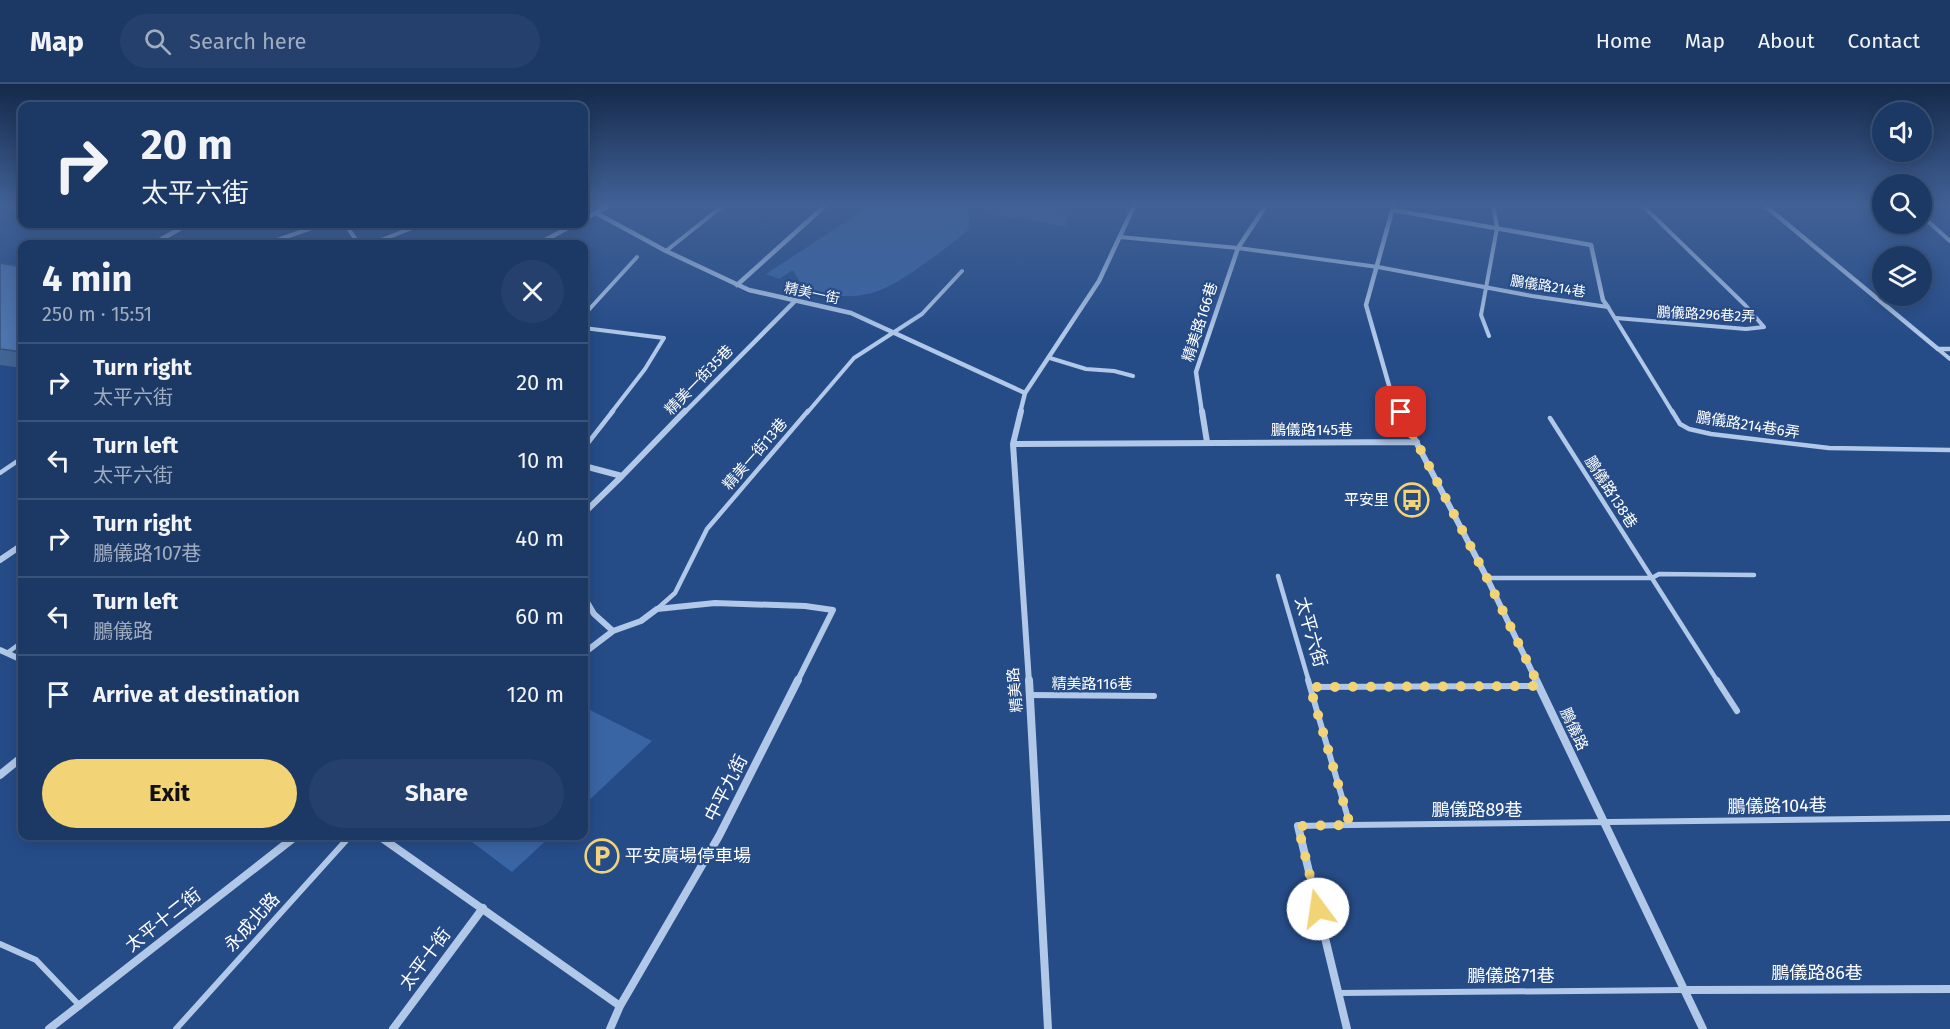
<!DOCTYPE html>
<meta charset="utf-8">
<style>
:root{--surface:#1c3966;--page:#25406c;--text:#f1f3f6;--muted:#a0acbf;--line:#3a537a;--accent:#f2d476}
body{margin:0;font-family:"Fira Sans","Noto Sans TC",sans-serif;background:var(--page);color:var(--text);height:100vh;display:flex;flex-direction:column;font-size:22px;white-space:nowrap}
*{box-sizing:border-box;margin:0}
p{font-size:20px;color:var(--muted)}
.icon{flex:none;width:33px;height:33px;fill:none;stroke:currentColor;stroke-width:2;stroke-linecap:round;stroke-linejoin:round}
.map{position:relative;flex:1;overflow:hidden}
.side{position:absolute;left:18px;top:156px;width:570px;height:600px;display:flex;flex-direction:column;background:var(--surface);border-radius:12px;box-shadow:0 3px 15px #0003,0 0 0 2px var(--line)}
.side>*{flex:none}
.guide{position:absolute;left:18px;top:18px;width:570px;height:126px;border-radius:12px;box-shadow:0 3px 15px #0003,0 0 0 2px var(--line);background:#1c3966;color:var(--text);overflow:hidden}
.controls{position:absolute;left:1872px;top:18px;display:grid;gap:12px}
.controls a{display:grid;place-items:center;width:60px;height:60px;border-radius:50%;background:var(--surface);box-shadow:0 3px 15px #0003,0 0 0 2px var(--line);font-size:30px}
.pin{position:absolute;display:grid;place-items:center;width:51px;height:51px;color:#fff;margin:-26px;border-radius:12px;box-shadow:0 3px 9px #0006}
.me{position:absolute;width:66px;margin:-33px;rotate:346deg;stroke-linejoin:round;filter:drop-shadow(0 0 4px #0008)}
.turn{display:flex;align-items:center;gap:21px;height:126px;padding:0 24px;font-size:27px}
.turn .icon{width:78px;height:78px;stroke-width:2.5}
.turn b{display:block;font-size:42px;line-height:51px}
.round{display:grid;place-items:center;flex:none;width:63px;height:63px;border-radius:32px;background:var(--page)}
.headline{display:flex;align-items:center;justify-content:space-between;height:102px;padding:0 24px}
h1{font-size:36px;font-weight:700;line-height:45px}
.action{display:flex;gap:12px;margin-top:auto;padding:12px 24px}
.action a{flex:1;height:69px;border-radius:36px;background:var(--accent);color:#111;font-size:24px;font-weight:700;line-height:69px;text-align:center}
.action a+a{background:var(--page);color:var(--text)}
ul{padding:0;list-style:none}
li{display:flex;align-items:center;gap:18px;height:78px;padding:0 24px;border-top:2px solid var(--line)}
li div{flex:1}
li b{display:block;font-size:22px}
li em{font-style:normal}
header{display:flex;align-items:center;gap:36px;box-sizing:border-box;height:84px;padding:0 30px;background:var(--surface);border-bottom:2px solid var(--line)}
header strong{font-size:28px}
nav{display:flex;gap:33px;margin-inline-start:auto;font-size:21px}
.search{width:420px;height:54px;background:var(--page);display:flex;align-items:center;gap:15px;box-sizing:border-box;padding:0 21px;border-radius:33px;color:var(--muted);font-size:22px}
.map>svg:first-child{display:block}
</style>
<header>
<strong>Map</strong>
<div class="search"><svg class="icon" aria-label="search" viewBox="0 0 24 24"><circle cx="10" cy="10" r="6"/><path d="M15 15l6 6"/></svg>Search here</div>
<nav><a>Home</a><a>Map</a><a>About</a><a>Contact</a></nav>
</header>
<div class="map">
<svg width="1950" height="945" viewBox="0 0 1950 945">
<rect width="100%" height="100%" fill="#264c88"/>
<!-- green -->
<path fill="#3a65a4" d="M873,120H957L969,129V145C956,157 942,167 928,177C893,202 866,221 821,208C807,205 799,199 793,186L779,195L766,190Z
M584,623L652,657L584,721Z
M464,752H551L512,788Z"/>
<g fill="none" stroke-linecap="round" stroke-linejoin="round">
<!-- service-far2 -->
<path stroke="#b1c8e9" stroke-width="4" d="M1922,132L1950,157
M345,140L359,160
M1120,153L1238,164L1378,183L1532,212L1608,223L1673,329
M266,160L323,140
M371,160L412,144
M666,167L725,120
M584,231L637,173
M1616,234L1746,245L1764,243L1745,221L1641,120
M584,244L664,254L645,285L611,329
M1489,252L1481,231L1497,144L1493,120
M1938,265L1950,275
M1050,274L1086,285L1114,287L1133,292
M807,329L854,274L922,230L962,187"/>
<!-- service-far1 -->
<path stroke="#b1c8e9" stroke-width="4.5" d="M1672,327L1680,340L1689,345L1711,350L1829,364L1950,366
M1550,334L1718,598
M584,364L613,327
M0,389L22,374
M1278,492L1309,598
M1487,494H1652L1659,490L1754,491
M657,525L675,509L707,445L808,327
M7,569L22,558"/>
<!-- service -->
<path stroke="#b1c8e9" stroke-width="6" d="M1717,596L1737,627
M1310,603L1539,602
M1030,611L1154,612
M1350,741L1950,734
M1298,742L1350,741L1308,596
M0,860L36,876L80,922
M1339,909L1684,906
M176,945L350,752"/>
<!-- minor-far2 -->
<path stroke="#b1c8e9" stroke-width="4.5" d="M1394,120L1366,221L1392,312L1401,329
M1763,120L1938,265H1950
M1393,126L1591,161L1603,216L1608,223
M596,129L666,167L749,206L851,229L1025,309
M584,135L612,120
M153,160L188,140
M538,160L575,140
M737,201L827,120
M684,329L794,218
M1020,329L1025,309L1099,197L1135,120
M1202,329L1196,288L1238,164L1267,120"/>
<!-- minor-far1 -->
<path stroke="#b1c8e9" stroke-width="6" d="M1021,327L1013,360L1029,598
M1202,327L1207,358
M1400,327L1487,494L1537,598
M1013,360L1417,358
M584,382L622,392L584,429
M622,392L685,327
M0,476L22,461
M584,513L594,530L613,547
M0,566L22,576
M584,569L613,547L641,537L657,525L715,519L805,522L833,526L797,598"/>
<!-- minor -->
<path stroke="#b1c8e9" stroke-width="8" d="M1029,596L1048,945
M1536,596L1703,945
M0,691L22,673
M1298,742L1347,945
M379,752L620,922
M1684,906L1950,905
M49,945L296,752
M393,945L483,824
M610,945L620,922L719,752L798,596"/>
</g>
<!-- wall -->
<path fill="#436596" d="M983,120H1077L1066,142L983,129Z
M0,179L22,183V284L0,281Z"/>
<!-- shaded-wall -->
<path fill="#37527a" d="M1070,120H1077L1066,142L1067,125Z"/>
<!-- building -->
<path fill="#4e75af" stroke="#37527a" stroke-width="1.5" d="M1034,120H1070L1067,125Z
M0,179L22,183V268L0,265Z"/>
<!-- sky -->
<linearGradient id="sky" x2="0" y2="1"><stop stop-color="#152a4b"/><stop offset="0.48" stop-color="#416196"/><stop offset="1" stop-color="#416196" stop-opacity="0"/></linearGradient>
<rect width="1950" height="252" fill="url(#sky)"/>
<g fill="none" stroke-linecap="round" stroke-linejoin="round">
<!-- route -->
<path stroke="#f2d476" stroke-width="10" stroke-dasharray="0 18" d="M1318,825L1298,742L1350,741L1310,603L1539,602L1487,494L1401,328"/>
</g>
<!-- icons -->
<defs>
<g id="bus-ring" transform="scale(1.725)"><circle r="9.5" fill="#264c88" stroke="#f2d476" stroke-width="1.5"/><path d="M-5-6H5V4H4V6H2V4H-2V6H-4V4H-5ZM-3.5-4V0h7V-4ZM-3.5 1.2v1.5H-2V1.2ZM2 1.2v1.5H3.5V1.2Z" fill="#f2d476"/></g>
<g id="parking-ring" transform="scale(1.725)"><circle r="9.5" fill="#264c88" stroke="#f2d476" stroke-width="1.5"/><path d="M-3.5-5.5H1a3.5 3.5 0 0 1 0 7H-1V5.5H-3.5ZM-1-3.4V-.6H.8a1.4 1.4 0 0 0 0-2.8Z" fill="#f2d476"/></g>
</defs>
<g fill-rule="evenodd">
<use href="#bus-ring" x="1412" y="416"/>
<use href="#parking-ring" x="602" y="772"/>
</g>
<g text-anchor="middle" stroke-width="4.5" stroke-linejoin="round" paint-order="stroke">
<!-- far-street labels -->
<g font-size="14" fill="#fff" stroke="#264c88">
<text transform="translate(1548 202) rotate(9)" y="5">鵬儀路214巷</text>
<text transform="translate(812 209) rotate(12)" y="5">精美一街</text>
<text transform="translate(1706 230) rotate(3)" y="5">鵬儀路296巷2弄</text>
</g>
<!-- street labels -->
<g font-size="15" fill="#fff" stroke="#264c88">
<text transform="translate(1200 238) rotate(-72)" y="5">精美路166巷</text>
<text transform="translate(699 296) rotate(-46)" y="5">精美一街35巷</text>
<text transform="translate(1748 341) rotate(9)" y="5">鵬儀路214巷6弄</text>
<text x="1312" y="351">鵬儀路145巷</text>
<text transform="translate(755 370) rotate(-49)" y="5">精美一街13巷</text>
<text transform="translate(1611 408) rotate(57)" y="5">鵬儀路138巷</text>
<text x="1092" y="605">精美路116巷</text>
<text transform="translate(1015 606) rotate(-95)" y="5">精美路</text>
<text transform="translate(1574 645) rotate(65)" y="5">鵬儀路</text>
</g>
<!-- poi labels -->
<g font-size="15" fill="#fff" stroke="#264c88" text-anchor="end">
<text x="1389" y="421">平安里</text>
</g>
<!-- near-street labels -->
<g font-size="18" fill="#fff" stroke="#264c88">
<text transform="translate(1311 548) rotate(74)" y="6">太平六街</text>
<text transform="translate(726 704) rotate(-63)" y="6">中平九街</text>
<text transform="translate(1777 722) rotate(-1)" y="6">鵬儀路104巷</text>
<text x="1477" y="732">鵬儀路89巷</text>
<text transform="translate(163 836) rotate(-38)" y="6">太平十二街</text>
<text transform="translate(252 838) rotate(-48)" y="6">永成北路</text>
<text transform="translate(425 875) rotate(-53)" y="6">太平十街</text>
<text x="1817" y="895">鵬儀路86巷</text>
<text x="1511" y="898">鵬儀路71巷</text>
</g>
<!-- near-poi labels -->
<g font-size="18" fill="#fff" stroke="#264c88" text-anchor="start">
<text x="625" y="778">平安廣場停車場</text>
</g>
</g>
</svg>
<div class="controls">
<a><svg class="icon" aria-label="sound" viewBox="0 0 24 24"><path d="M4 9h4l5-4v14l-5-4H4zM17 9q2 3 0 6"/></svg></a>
<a><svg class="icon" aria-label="search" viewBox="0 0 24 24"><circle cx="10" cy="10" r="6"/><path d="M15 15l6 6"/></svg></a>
<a><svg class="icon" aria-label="layers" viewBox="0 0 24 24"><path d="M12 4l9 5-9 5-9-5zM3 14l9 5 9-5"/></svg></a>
</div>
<div class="pin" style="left:1401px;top:328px;background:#d93025"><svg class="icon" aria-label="arrive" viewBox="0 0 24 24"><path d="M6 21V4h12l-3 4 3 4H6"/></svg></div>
<svg class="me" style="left:1318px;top:825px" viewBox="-20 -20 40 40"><circle r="19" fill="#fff"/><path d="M0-13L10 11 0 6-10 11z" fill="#f2d476"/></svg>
<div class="guide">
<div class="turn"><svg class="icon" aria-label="right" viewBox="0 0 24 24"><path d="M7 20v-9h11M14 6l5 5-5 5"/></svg><div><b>20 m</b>太平六街</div></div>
</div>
<section class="side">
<div class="headline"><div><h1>4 min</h1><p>250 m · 15:51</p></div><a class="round"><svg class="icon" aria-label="close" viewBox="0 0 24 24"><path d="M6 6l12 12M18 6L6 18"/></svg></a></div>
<ul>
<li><svg class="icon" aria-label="right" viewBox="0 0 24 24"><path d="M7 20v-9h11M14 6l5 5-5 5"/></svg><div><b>Turn right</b><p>太平六街</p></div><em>20 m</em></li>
<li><svg class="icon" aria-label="left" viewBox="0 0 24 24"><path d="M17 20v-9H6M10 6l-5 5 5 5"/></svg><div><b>Turn left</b><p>太平六街</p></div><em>10 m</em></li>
<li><svg class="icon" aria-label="right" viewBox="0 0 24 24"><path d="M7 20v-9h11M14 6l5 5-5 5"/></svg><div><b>Turn right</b><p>鵬儀路107巷</p></div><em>40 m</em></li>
<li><svg class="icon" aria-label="left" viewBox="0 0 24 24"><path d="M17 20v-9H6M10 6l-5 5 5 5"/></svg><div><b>Turn left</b><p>鵬儀路</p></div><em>60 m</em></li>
<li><svg class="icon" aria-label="arrive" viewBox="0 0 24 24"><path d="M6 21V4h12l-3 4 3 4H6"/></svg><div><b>Arrive at destination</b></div><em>120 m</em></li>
</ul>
<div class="action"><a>Exit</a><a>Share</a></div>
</section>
</div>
